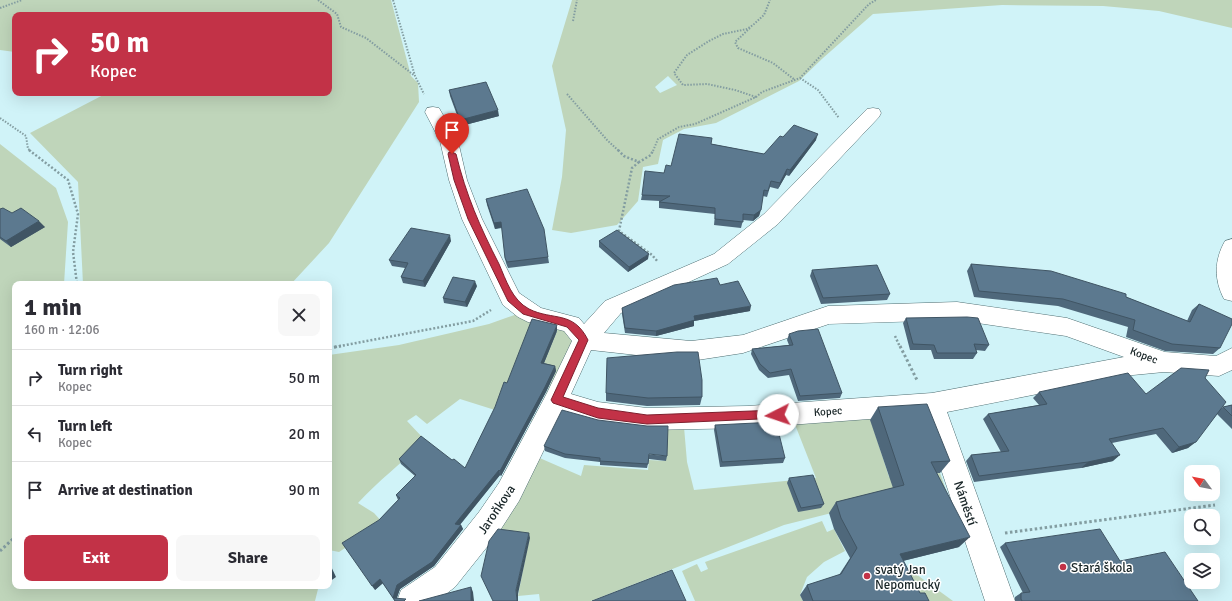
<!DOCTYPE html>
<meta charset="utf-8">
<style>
:root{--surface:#fff;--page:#f7f7f7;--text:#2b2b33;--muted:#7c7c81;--line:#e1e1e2;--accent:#c23247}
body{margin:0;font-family:Signika,sans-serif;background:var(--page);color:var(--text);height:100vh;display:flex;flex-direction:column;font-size:15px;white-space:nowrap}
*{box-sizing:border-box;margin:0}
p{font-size:13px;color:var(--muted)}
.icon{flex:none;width:22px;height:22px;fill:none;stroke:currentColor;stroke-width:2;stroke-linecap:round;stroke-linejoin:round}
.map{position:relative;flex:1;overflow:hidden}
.side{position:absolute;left:12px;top:281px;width:320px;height:308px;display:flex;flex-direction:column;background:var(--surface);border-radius:8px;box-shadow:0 4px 16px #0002}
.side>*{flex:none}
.banner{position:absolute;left:12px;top:12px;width:320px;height:84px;border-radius:8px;box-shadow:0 4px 16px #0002;background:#c23247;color:#fff;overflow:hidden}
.needle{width:26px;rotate:302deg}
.tools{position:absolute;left:1184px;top:465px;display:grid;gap:8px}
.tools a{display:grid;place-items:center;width:36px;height:36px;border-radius:8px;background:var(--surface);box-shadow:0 4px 16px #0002;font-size:20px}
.pin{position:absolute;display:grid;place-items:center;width:34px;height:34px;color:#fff;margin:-41px -17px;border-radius:50% 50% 50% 0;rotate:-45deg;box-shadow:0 0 4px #0007}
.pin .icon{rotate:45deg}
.me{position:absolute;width:44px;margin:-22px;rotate:266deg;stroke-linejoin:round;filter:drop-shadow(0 0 3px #0008)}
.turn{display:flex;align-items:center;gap:14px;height:84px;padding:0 12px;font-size:18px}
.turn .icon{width:52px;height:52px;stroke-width:2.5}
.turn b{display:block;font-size:28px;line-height:34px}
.round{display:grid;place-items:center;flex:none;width:42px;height:42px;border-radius:8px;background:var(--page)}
.overview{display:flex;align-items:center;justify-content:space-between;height:68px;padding:0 12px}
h1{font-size:24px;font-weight:700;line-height:30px}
.primary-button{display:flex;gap:8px;margin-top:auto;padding:8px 12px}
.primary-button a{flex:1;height:46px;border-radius:8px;background:var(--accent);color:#fff;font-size:16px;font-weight:700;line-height:46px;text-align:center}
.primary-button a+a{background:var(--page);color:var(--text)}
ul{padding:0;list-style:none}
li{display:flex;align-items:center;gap:12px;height:56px;padding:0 12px;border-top:1px solid var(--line)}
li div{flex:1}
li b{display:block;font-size:15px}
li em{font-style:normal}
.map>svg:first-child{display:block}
</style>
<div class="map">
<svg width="1232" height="601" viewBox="0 0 1232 601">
<rect width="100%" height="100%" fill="#d0f3f8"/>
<!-- green -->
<path fill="#bfd5ba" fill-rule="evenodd" d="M0,0H391L411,76L418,83L419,102L329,243L291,284H83L78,182L30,133L107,93H329V15H15V52L0,50Z
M572,0H1232V28L1159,11L1103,6L1002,5L873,14L823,58L799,81L716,123L684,129L663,140L658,164L643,167L638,201L617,225L571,233L552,230L562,177L566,130L552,66ZM668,76L677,85L660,93L655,87Z
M0,144L56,188L68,222L64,284H15V586H316L318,589L315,601H0Z
M526,311L536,316L500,411L534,421L556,371L542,368L561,321L579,333L543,425L460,399L427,424L416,415L407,421L423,438V442C402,463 378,481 358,503L374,513L383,523L339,552L329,550V355L399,345L489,324Z
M870,418L889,477L940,473L947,493L899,496L784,525L591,601H540L539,594L518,596L529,539L493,534L535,456L581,476L584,465L648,470L649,460L666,461L668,429L684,427L687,462L694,490L816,478L794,422Z
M822,521L827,532L834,529L845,551L824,562L807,577L800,595L803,601H695L682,571L697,564L701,572L708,569L705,562Z
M892,568L909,569L953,601H909Z"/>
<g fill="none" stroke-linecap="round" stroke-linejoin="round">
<!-- street casing -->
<g stroke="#4e6d71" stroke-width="1">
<path id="street" d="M433,107L439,108L458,141L467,180L482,219L519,293L541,308L579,318L584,324L605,301L714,254L764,214L867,109L873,108L879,109L881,113L879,117L778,224L728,264L621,313L604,333L691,341L743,335L828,306L957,302L1067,318L1165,352L1216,356L1232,348V370L1219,376L1164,372L1133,375L947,412L1015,601H985L923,415L748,428L647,430L598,424L562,413L519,501L499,532L455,587L437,601H397L401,590L435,567L479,512L499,483L547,393L572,341L564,331L528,322L518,317L503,305L462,219L449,180L440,141L425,112L427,108ZM957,320L1066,336L1124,357L932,393L748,406L647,408L598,402L571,394L591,350L691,361L743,353L829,324Z
M1232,239V301L1224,299C1214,280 1214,260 1225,241Z"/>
</g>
<!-- path-far2 -->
<path stroke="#839da1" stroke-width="2" stroke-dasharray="1.5 1.5" stroke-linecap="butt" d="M318,0L337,14L341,27L366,38L415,76
M393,0L415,76L424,94
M0,8L22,0
M573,21L577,0
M750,28L735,42L738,48L773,63L795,80
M800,78L818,90L839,118
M567,94L607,140L619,151
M756,97L735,90L707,84L683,85L674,73L687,55L709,41L723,34L747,29L753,25L764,15L770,0
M0,118L26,136L28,149L31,151
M653,151L658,139L679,127L695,124L756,97L762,92L800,78L869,4L876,0"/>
<!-- path-far1 -->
<path stroke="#839da1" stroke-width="2.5" stroke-dasharray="2 2" stroke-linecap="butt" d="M29,150L68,180L78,214L73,252L77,284
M618,150L624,156L639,162L651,155L653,150
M639,162L632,168L619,231L652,255L658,262
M895,336L900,347
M335,347L473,321L491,310"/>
<!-- path -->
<path stroke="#839da1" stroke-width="3" stroke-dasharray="2.5 2.5" stroke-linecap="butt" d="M900,346L917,380
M329,348L341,346
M1005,533L1215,505
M0,551L15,537"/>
<!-- street -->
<use href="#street" fill="#fff" fill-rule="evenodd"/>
</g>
<!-- wall -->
<path fill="#4f687b" d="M449,90L499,116L461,126L450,96Z
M783,137L816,140L789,176L786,175L778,189L770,187L767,197L763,196L759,216L753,221L743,220L741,228L714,225L715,214L659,208V202L660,201L641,200L642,195L671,166L712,144L764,154Z
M486,199L548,257L549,263L508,268L506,263L505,258L502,228L495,229L487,205Z
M0,209L45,227L11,247L0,239Z
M451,241L425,287L403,283L401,277L405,268L392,266L389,260Z
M599,241L648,259L628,272L599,247Z
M971,264L1126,297L1187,321L1192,310L1199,304L1220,348L1213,354L1165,351L1126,337L1128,327L1058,306L974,297L967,271Z
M812,270L890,294L887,300L821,304L810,276Z
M720,285L750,311L694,321V326L656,336L625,333L622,314V308Z
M477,286L467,307L444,303L443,298Z
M906,318L989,345L985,351L976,350L977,353L973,359H934L931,350H910L903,323Z
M557,331L544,363L555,366L556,371L546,392L501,476L500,475L460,525H461L463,529L434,566L400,589L395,601L383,583L375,590L379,520L398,500L396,495L415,476L401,464L399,459L452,460L465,468Z
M789,334L842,393L840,398L798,401L789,375L768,378L759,370L751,354L752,349L789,345L787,340Z
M1205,378L1220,409L1223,407L1232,405V429L1217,414L1188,448L1172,453L1156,434L1112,443L1113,461L1081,468L974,482L966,461L971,455L1001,452L983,419L988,414L1039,405L1033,398L1039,392L1146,394Z
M606,393L702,397L700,405L647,406L606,401Z
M878,407L950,461L940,473H937L959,547L903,561L920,593L929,601H803L800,595L807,585L839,575L850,558L834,529L829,513L836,502L893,488L870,420Z
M715,425L785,458L783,463L720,467L714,430Z
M544,446L667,456L666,461L649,459L647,468L600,465V462L565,458L545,451Z
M789,478L824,504L821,508L798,512L787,483Z
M1005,543L1120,561L1198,601H1015V597L1021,593H1023L1000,547Z"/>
<!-- shaded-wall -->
<path fill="#405564" d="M498,110L499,116L461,126L460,120Z
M818,134L816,140L789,176L790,170Z
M787,169L786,175L778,189L780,183Z
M761,210L759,216L753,221L754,215Z
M39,221L45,227L11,247L6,241Z
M501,222L502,227L495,229L494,223Z
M450,235L451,241L425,287L423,281Z
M649,254L648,259L628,272L629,267Z
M475,281L477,286L467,307L465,302Z
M751,306L750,311L694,321V326L656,336V331L694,316Z
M557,325V331L542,368L541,363Z
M555,366L556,371L546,392L501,476L500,471Z
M1196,442L1188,448L1172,453L1179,447Z
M1120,455L1113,461L1081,468L1088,462Z
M499,470L500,475L457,528L455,524Z
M461,525L463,529L434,566L400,589L396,601H395L393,598L397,585Z
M529,533L530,538L518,594V601H517L516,590Z
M970,537L959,547L890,564L900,554Z
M329,562L336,577L329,582Z
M380,579L383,583L375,590L372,586Z
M314,586H322L318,589Z
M471,587L473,592L474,601H471Z"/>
<!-- building -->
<path fill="#5c798f" stroke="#405564" d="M486,82L498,110L460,120L449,90Z
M794,125L818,134L790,170L787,169L780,183L771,181L768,191L764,190L761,210L754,215L743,214V222L715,219V208L659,202L670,196L642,195L645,171L664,173L666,165L671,166L679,134L712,138L711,144L764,154L780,136L783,137Z
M527,189L544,229L548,257L507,262L505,258L501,222L494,223L486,199Z
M3,208L12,213L21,208L39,221L6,241L0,237V209Z
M411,228L450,235L423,281L401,277L408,263L389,260Z
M617,230L649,254L629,267L599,241Z
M971,264L1051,271L1126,294V297L1190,322L1199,304L1232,319V324L1220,348L1172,344L1133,330L1135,320L1063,299L979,291Z
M877,265L890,294L823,298L812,270Z
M453,277L475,281L465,302L443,298Z
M717,278L720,285L738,281L751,306L694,316L695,320L656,331L625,328L622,308L674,285Z
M967,317L978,318L989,345L974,344L977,353H937L934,345L913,344L906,318Z
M532,319L557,325L541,363L555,366L545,387L500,471L499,470L455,524L461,525L432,562L397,585L393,598L380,579L372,586L342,543L379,520L400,498L396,495L416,475L399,459L421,436L452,460L454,459L465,468L495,407L504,382L507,383Z
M818,329L842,393L800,396L791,369L770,373L760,364L752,349L793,345L789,334L798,331Z
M677,352H698L702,380V397L648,398L606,393L607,358Z
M1181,368L1209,370L1205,378L1226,402L1196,442L1179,447L1163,428L1109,439L1120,455L1088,462L979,476L971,455L1009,451L988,414L1047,404L1039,392L1128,373L1146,394Z
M927,404L950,461L931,462L970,537L900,554L920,593H925L929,601H813L807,585L841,574L857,548L841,518L836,502L904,485L878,407Z
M1232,405V416L1223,407Z
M562,410L598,420L647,426H668L667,456L649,454L648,464L600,461V458L565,454L544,446Z
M776,422L785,458L722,462L715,425Z
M813,475L824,504L801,508L789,478Z
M498,529L529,533L516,590L517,601H493L481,576L489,541Z
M1100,529L1120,561L1165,552L1198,601H1022L1021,599V593L1030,592L1005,543Z
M329,566L332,573L329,575Z
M672,570L686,601H592Z
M471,587V601H419Z
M393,598L406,599L404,601H395Z"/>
<!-- route -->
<path fill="#c23247" stroke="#7e202e" d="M449,152H452L456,154C466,195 480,227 499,264C506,280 512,300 529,309C553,321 573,310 588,340L563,397L598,408L647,415L778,410L782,411L783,415L782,418L647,424L598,418L553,403L551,400L579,340L567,327L523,314L508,301L468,219L454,180L448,154Z"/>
<!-- markers -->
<g fill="#c23247" stroke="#fff" stroke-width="1.5">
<circle cx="1063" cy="567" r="4"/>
<circle cx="867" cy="576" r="4"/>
</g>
<g text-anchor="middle" stroke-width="3" stroke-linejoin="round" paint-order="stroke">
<!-- street labels -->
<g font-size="11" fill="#182527" stroke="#fff">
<text transform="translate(1144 355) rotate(20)" y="4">Kopec</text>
<text transform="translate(828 411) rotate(-4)" y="4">Kopec</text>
</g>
<!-- near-street labels -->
<g font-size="13" fill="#182527" stroke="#fff">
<text transform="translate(966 503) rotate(71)" y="5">Náměstí</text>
<text transform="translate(496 509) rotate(-56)" y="5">Jaroňkova</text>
</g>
<!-- near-poi labels -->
<g font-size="13" fill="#182527" stroke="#fff" text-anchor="start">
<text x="1071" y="572">Stará škola</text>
<text x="875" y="574">svatý Jan<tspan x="875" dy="15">Nepomucký</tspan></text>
</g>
</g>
</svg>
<div class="tools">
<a><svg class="needle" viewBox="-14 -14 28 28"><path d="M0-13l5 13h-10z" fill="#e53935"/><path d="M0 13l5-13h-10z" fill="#7c7c81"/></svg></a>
<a><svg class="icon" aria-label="search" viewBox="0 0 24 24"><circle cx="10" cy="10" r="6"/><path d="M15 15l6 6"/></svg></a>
<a><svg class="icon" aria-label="layers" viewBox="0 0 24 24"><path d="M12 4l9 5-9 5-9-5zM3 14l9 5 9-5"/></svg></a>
</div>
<div class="pin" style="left:452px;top:154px;background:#d93025"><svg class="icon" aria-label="arrive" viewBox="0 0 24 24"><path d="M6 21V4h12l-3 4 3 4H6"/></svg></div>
<svg class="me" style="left:778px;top:415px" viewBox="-20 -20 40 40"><circle r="19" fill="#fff"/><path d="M0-13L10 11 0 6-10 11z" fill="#c23247"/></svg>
<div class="banner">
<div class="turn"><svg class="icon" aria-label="right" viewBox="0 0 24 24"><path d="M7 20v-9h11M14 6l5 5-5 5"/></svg><div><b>50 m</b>Kopec</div></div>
</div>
<section class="side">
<div class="overview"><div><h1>1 min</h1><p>160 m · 12:06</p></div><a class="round"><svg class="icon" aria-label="close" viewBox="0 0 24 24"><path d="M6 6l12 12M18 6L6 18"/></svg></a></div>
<ul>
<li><svg class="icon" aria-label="right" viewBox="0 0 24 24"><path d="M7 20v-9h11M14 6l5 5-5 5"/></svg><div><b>Turn right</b><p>Kopec</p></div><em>50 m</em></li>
<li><svg class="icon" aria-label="left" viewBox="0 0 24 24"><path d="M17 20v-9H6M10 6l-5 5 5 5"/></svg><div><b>Turn left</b><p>Kopec</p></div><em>20 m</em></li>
<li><svg class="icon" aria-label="arrive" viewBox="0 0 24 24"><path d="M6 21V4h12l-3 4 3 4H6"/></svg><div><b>Arrive at destination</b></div><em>90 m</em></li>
</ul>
<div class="primary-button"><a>Exit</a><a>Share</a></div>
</section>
</div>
